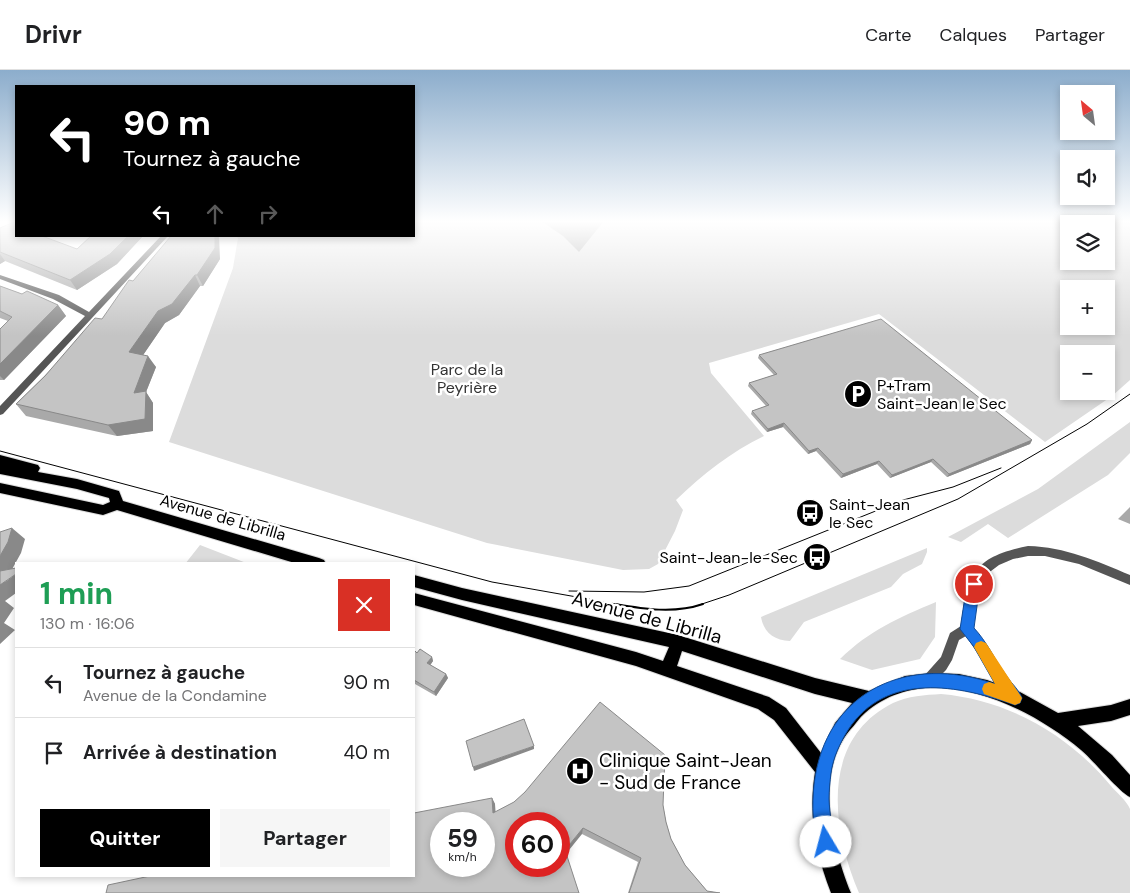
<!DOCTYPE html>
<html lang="fr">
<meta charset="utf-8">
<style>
:root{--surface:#fff;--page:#f6f6f6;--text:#202124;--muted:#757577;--line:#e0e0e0;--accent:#000}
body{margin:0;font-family:"DM Sans",sans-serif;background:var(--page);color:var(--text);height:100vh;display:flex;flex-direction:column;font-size:19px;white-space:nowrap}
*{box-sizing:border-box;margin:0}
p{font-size:16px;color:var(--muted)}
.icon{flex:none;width:28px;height:28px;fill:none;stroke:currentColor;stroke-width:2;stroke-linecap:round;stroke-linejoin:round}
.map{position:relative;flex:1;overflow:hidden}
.details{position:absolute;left:15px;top:492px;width:400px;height:315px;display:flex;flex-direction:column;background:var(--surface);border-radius:0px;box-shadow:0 2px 8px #0003}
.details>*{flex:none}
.banner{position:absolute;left:15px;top:15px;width:400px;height:152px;border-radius:0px;box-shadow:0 2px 8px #0003;background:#000;color:#fff;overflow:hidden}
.needle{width:32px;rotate:331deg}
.fabs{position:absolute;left:1060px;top:15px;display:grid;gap:10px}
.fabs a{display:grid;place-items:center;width:55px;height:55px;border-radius:0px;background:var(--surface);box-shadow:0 2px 8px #0003;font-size:25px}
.speed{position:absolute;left:430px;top:742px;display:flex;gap:10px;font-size:25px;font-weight:700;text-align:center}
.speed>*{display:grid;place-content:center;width:65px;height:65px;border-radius:50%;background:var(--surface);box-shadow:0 2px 8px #0003;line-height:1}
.speed small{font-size:12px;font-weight:400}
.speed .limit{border:8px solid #d22;background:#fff;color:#111}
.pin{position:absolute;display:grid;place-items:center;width:42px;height:42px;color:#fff;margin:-21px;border:2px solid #fff;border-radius:50%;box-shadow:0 1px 5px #0007}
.me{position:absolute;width:55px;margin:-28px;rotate:352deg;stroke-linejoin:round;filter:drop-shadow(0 0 4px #0008)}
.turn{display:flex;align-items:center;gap:18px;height:105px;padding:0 25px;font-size:22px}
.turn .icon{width:65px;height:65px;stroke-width:2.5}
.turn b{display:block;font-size:35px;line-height:42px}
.lanes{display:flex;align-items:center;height:48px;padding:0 25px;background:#0003;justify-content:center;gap:25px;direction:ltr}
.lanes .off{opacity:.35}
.round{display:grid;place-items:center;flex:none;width:52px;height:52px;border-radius:0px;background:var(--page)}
.overview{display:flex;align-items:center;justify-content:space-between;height:85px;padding:0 25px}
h1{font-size:30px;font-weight:700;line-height:38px;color:#1e9e55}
.button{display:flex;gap:10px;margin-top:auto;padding:10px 25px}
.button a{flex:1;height:58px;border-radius:0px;background:var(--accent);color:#fff;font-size:20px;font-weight:700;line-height:58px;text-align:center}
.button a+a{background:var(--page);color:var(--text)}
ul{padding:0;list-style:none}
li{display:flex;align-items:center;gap:15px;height:70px;padding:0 25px;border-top:1px solid var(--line)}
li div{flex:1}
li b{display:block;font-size:19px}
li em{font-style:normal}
header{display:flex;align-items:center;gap:30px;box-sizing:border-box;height:70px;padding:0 25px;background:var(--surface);border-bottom:1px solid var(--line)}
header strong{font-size:24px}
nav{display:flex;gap:28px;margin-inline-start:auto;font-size:18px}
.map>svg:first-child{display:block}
</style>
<header>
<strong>Drivr</strong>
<nav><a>Carte</a><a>Calques</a><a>Partager</a></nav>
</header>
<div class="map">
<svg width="1130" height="823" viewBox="0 0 1130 823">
<rect width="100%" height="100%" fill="#fff"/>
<!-- green -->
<path fill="#dcdcdc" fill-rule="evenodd" d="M414,151H1130V310L1112,326L1045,372L879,244L709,293L711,303L764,366C731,382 703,404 676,430L683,440L675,461L658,494L649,499L623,500L487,473L169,372L233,198L238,168L236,166H414ZM1069,154H1106V191H1069ZM1069,219H1106V256H1069ZM1069,284H1106V321H1069Z
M1130,352V383L1108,405L1008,468L988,454L961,472L948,467L1038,419Z
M200,475L249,494H250H185Z
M927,478V482L922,494L903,504L891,517L804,552L790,571C774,570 764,563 761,547Z
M936,532L935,567L920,589L872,600L840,589C870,560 898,548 936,532Z
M941,624C1008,630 1068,664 1111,716C1116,722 1127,731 1130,739C1130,744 1130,753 1130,758C1130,780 1130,801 1130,823H859C832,760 819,670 893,633C908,626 925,625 941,624Z"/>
<!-- water -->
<path fill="#a3a3a3" d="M541,151H604L579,182L563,166Z"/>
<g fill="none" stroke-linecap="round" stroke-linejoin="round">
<!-- primary casing -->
<g stroke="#dbdbdb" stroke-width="2">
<path id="primary" d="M0,385L38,395L40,398L38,402L77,409L119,421L123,431L319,488L324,490L326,494H298L117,440L103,445L0,423V413L103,435L110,432L109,428L77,419L0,404Z
M414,505L462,518L678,565L815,608L869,621L905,606L931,603L959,604L987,610L1020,622L1058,643L1111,635L1130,629V645L1111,651L1078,656L1112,685L1130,705V727C1119,722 1094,691 1081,680C1027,635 929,587 865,643C859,648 855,655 850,660C814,703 832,776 851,823H831C816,784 808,745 815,702L774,650L758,639L636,596L414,535V523L636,582L663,591L669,577L462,530L414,517ZM682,581L815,624L852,633L835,653L821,683L786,638L769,627L677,596Z"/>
</g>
<!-- minor -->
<path fill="#555" fill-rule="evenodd" d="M161,166H168L3,344L0,345V336L85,246L53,229L0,209V205L59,225L89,242Z
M1028,476C1065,477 1097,491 1130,505V515L1079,494L1045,486H1028L1013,489L999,495L987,504L981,510L978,519L973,557L1019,623L1020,627L1019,631L1014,633L1009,631L966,566L959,570L952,590L946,600L932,614L928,616L924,614L922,610L924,606L941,587L950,563L961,556C967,504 973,487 1028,476Z"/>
<!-- primary -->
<use href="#primary" fill="#000" fill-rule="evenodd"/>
<!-- tram-far1 -->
<path stroke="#000" stroke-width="1" d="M0,381L492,512L622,535
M569,521L644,522L689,516L903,430L953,417L1001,398
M699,535L729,525L958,429L1087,354L1130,324"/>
<!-- tram -->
<path stroke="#000" stroke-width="2" d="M615,534C644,539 674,544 703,534"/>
</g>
<!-- wall -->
<path fill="#a9a9a9" d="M0,158L16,166L77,179L91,166H143L117,194L77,220L5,191L0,194Z
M220,189L203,216H200L179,245L165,253L143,285L156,297L146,322L153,333V361L117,366L26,346L16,334L102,249L133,211Z
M0,216L22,224L58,235L66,246L4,310H0V259L8,251L0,248Z
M759,285L1032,370L1030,374L947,407L931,392L890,408L877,394L841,408L816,381L808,384L783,357L767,362L751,344L752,341L766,336L748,316L749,313L774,305L758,288Z
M1130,437V454L1118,449Z
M414,580L417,583L432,587L433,591L430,595L446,604L448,608L436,626L415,614L414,615Z
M492,728L495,734V742L663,735L666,752L671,769L685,795L707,821L720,823H628L638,792L582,764L414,806Z"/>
<!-- shaded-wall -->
<path fill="#898989" d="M128,166H143L117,194L77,220L70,210Z
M215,166H219L220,189L203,216L197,205Z
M0,184L5,191L0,194Z
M195,205L200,216L179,245L165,253L137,294L129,282L158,241Z
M58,235L66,246L4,310L0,306V294Z
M148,286L156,297L146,322L153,333V361L117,366L108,355L134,323Z
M784,353L783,357L767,362L768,359Z
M1032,370L1030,374L947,407L949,404Z
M818,378L816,381L808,384L809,381Z
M933,389L931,392L890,408L892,405Z
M879,391L877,394L841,408L843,404Z
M12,458L25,469L21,483L5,512L16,504V523L5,531L14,538L4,553L15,560L0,574V486Z
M432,587L433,591L429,597L427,593Z
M446,604L448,608L436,626L434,622Z
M534,676V679L474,701L473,697Z
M492,728L495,734L496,748L493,743Z
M583,758L582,764L565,785V780Z"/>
<!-- building -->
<path fill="#c4c4c4" stroke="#898989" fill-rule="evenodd" d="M16,151V166H42L77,179L91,166H128L110,184L70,210L0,182V158Z
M171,166H215V178L197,205H195L172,234L158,241L129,282L148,286L134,323L146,321L145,349L108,355L16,334L45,306L95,248L102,249L129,210L133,211Z
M0,216L22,224L27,221L58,235L0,294V259L12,247L0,241Z
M881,249L1032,370L949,404L933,389L892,405L879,391L843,404L818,378L809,381L784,353L768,359L752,341L769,335L749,313L777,304L759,285Z
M12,458L8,472L0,486V462Z
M16,498V504L0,515V501Z
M420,579L432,587L427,593L446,604L434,622L414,610V580L417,583Z
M600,632L665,685L663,735L666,752L671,769L685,795L707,821L720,823H629L641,788L583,758L565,780L579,823H106L108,815L150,806H414V743L492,728L493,743L514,732L525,722ZM441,754H484V796H441ZM516,754H559V796H516Z
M524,649L534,676L473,697L466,671Z"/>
<!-- sky -->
<linearGradient id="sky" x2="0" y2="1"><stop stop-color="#8cadcc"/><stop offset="0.57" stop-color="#fff"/><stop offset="1" stop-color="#fff" stop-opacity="0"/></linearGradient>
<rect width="1130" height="266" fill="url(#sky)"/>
<!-- route -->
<path fill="#1a73e8" stroke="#114b97" d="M974,509L978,510L980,514L974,558C986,571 994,587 1003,602C1009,611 1018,618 1022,628L1020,633L1015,635C959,615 886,601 848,660C840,673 833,688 831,703C830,711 829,721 829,729C829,741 835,769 831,778L826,781L820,778C812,759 812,735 814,715C825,619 910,584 995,614L974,577L960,559L967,514L969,510Z"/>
<!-- slow -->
<path fill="#f59e0b" d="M981,571L986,573L1022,628L1020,633L1015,635L984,624L982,619L984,614L989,612L995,614L974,577L976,573Z"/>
<!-- icons -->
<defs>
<g id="parking-disc" transform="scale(1.4375)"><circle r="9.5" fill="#000" stroke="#fff"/><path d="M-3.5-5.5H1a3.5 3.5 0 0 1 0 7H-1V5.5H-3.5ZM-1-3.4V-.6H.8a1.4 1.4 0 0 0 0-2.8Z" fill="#fff"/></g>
<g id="bus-disc" transform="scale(1.4375)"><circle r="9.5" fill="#000" stroke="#fff"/><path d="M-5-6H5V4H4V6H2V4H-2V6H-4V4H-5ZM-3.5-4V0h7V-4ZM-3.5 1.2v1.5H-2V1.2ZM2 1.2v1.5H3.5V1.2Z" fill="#fff"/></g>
<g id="hospital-disc" transform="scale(1.4375)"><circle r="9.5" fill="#000" stroke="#fff"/><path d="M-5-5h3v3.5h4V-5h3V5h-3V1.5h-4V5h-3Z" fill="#fff"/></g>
</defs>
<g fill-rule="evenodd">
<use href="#parking-disc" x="858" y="324"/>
<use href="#bus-disc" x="810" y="443"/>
<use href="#bus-disc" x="817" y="487"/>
<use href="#hospital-disc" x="580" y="701"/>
</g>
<g text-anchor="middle" stroke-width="5" stroke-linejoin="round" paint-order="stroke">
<!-- park labels -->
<g font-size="16" fill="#333" stroke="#fff">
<text x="467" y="305">Parc de la<tspan x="467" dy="18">Peyrière</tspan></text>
</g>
<!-- poi labels -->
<g font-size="16" fill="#000" stroke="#fff" text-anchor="start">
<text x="877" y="321">P+Tram<tspan x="877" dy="18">Saint-Jean le Sec</tspan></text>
<text x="829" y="440">Saint-Jean<tspan x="829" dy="18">le Sec</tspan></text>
<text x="798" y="493" text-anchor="end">Saint-Jean-le-Sec</text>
</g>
<!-- street labels -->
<g font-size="16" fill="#000" stroke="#fff">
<text transform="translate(223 447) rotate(16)" y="6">Avenue de Librilla</text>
</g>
<!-- near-street labels -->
<g font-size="19" fill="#000" stroke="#fff">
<text transform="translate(647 547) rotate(15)" y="7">Avenue de Librilla</text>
</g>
<!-- near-poi labels -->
<g font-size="19" fill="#000" stroke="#fff" text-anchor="start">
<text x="599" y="697">Clinique Saint-Jean<tspan x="599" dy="22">- Sud de France</tspan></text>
</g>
</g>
</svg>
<div class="fabs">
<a><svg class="needle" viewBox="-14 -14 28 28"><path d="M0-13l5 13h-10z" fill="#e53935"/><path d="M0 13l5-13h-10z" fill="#757577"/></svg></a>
<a><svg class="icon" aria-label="sound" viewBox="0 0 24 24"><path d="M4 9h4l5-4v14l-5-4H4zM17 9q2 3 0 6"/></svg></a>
<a><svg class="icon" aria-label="layers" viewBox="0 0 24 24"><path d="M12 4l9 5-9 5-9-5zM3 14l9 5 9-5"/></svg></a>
<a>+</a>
<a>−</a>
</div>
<div class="speed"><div>59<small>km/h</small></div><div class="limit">60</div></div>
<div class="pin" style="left:974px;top:514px;background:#d93025"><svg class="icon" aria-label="arrive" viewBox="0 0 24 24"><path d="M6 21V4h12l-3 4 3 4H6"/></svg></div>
<svg class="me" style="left:826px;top:772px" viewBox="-20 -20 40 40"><circle r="19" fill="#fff"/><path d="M0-13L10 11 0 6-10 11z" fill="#1a73e8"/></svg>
<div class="banner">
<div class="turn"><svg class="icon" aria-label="left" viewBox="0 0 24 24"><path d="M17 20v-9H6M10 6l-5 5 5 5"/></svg><div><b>90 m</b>Tournez à gauche</div></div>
<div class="lanes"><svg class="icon" aria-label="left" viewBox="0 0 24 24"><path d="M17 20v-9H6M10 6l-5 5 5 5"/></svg><svg class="icon off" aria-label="ahead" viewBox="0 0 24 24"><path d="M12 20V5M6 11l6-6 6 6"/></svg><svg class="icon off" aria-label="right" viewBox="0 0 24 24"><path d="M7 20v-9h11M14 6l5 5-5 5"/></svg></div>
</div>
<section class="details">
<div class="overview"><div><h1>1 min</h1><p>130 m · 16:06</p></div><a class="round" style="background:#d93025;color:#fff"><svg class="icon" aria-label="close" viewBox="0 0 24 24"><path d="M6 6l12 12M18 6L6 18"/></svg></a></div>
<ul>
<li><svg class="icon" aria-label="left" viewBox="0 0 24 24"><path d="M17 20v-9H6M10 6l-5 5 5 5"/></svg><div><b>Tournez à gauche</b><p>Avenue de la Condamine</p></div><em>90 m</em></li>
<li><svg class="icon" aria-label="arrive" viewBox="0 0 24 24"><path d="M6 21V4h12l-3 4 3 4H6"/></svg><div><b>Arrivée à destination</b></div><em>40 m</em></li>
</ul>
<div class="button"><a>Quitter</a><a>Partager</a></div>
</section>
</div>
